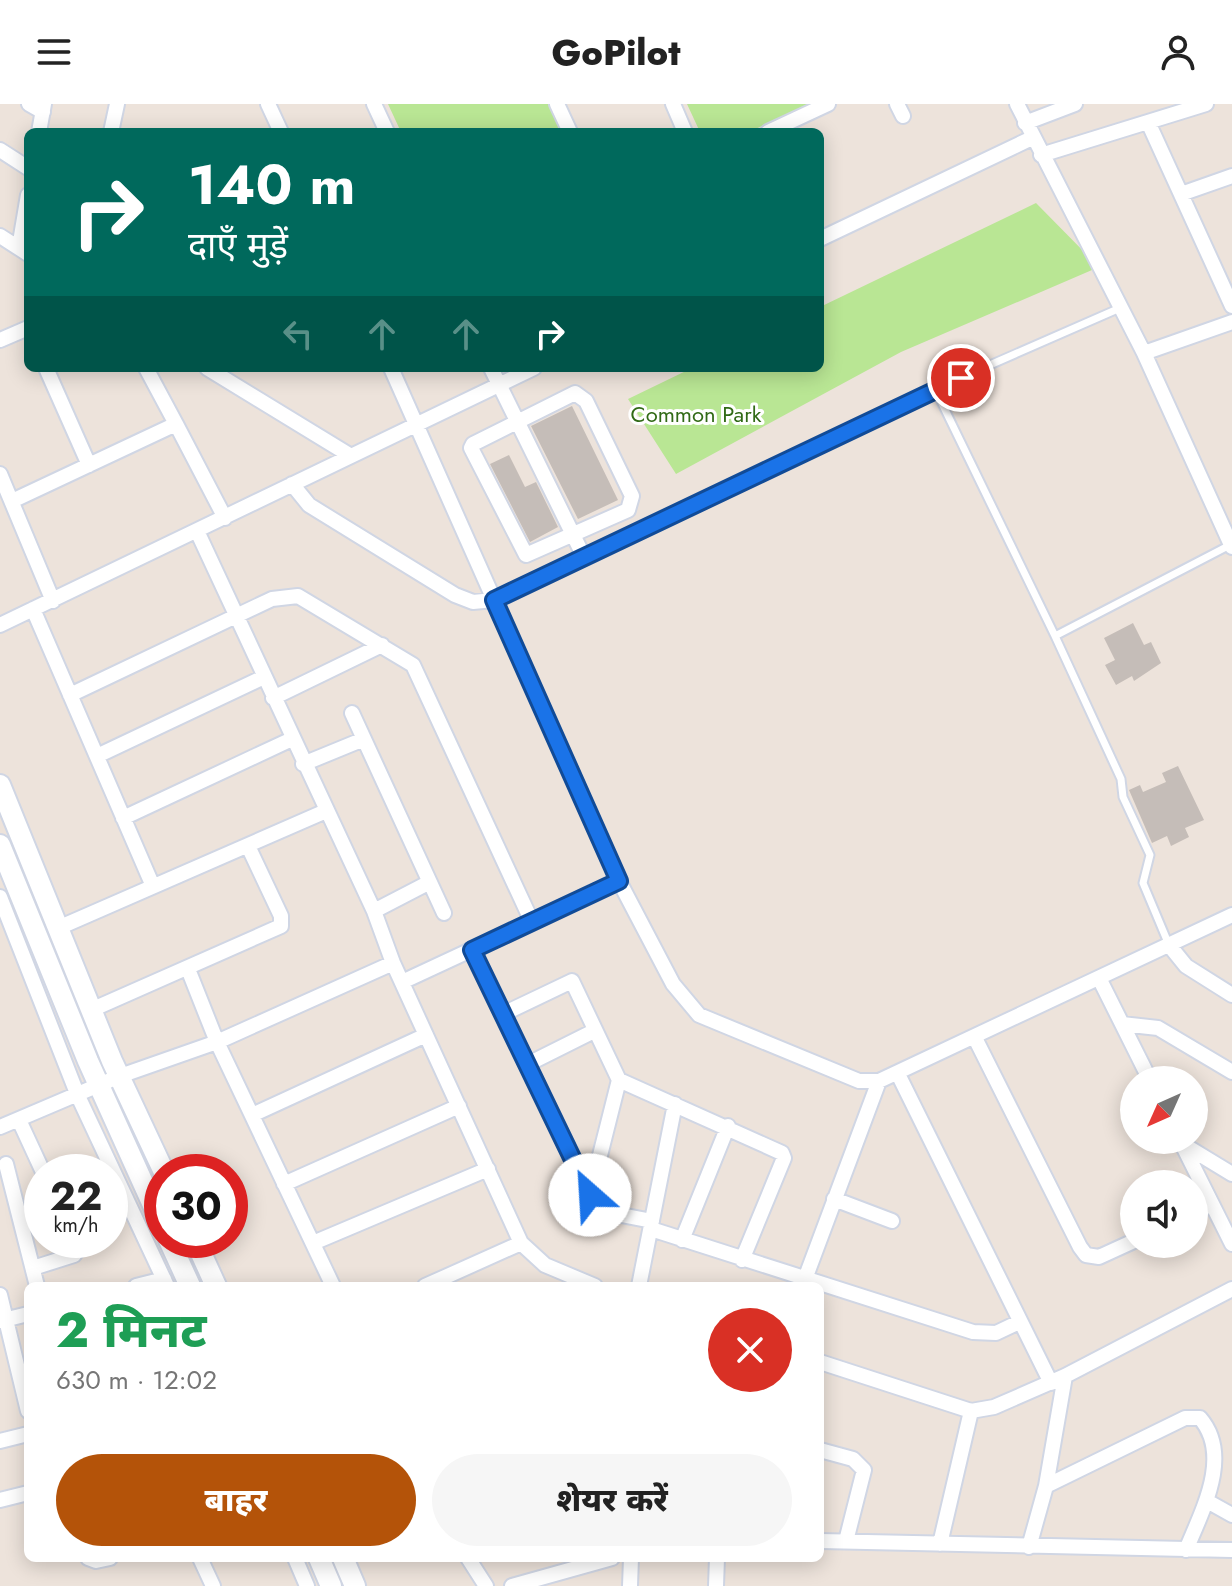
<!DOCTYPE html>
<html lang="hi">
<meta charset="utf-8">
<style>
:root{--surface:#fff;--page:#f6f6f6;--text:#222;--muted:#767676;--accent:#b45309}
body{margin:0;font-family:Jost,"Noto Sans Devanagari",sans-serif;background:var(--page);color:var(--text);height:100vh;display:flex;flex-direction:column;font-size:30px;white-space:nowrap}
*{box-sizing:border-box;margin:0}
p{font-size:26px;color:var(--muted)}
.icon{flex:none;width:44px;height:44px;fill:none;stroke:currentColor;stroke-width:2;stroke-linecap:round;stroke-linejoin:round}
.map{position:relative;flex:1;overflow:hidden}
.sheet{position:absolute;left:24px;top:1178px;width:800px;height:280px;display:flex;flex-direction:column;background:var(--surface);border-radius:12px;box-shadow:0 4px 20px #0003}
.sheet>*{flex:none}
.hud{position:absolute;left:24px;top:24px;width:800px;height:244px;border-radius:12px;box-shadow:0 4px 20px #0003;background:#00695c;color:#fff;overflow:hidden}
.needle{width:52px;rotate:225deg}
.buttons{position:absolute;left:1120px;top:962px;display:grid;gap:16px}
.buttons a{display:grid;place-items:center;width:88px;height:88px;border-radius:50%;background:var(--surface);box-shadow:0 4px 20px #0003;font-size:40px}
.speed{position:absolute;left:24px;top:1050px;display:flex;gap:16px;font-size:40px;font-weight:700;text-align:center}
.speed>*{display:grid;place-content:center;width:104px;height:104px;border-radius:50%;background:var(--surface);box-shadow:0 4px 20px #0003;line-height:1}
.speed small{font-size:20px;font-weight:400}
.speed .limit{border:12px solid #d22;background:#fff;color:#111}
.pin{position:absolute;display:grid;place-items:center;width:68px;height:68px;color:#fff;margin:-34px;border:4px solid #fff;border-radius:50%;box-shadow:0 2px 8px #0007}
.me{position:absolute;width:88px;margin:-44px;rotate:334deg;stroke-linejoin:round;filter:drop-shadow(0 0 6px #0008)}
.turn{display:flex;align-items:center;gap:28px;height:168px;padding:0 32px;font-size:36px}
.turn .icon{width:104px;height:104px;stroke-width:2.5}
.turn b{display:block;font-size:56px;line-height:68px}
.lanes{display:flex;align-items:center;height:76px;padding:0 32px;background:#0003;justify-content:center;gap:40px;direction:ltr}
.lanes .off{opacity:.35}
.round{display:grid;place-items:center;flex:none;width:84px;height:84px;border-radius:42px;background:var(--page)}
.summary{display:flex;align-items:center;justify-content:space-between;height:136px;padding:0 32px}
h1{font-size:48px;font-weight:800;line-height:60px;color:#1e9e55}
.cta{display:flex;gap:16px;margin-top:auto;padding:16px 32px}
.cta a{flex:1;height:92px;border-radius:48px;background:var(--accent);color:#fff;font-size:32px;font-weight:800;line-height:92px;text-align:center}
.cta a+a{background:var(--page);color:var(--text)}
header{display:flex;justify-content:space-between;align-items:center;height:104px;padding:0 32px;background:var(--surface);font-size:36px;font-weight:800}
.map>svg:first-child{display:block}
</style>
<header><svg class="icon" aria-label="menu" viewBox="0 0 24 24"><path d="M4 6h16M4 12h16M4 18h16"/></svg>GoPilot<svg class="icon" aria-label="person" viewBox="0 0 24 24"><circle cx="12" cy="8" r="4"/><path d="M4 21q1-7 8-7t8 7"/></svg></header>
<div class="map">
<svg width="1232" height="1482" viewBox="0 0 1232 1482">
<rect width="100%" height="100%" fill="#ede3db"/>
<!-- green -->
<path fill="#b9e694" d="M388,0H548L561,28H401Z
M687,0H810L749,28H700Z
M1036,99L1099,163L901,248L676,370L628,295L692,264H820V203Z"/>
<!-- building -->
<path fill="#c5bdb8" d="M572,302L618,396L578,415L531,322Z
M509,351L525,383L536,378L558,423L530,438L490,360Z
M1133,519L1144,541L1151,538L1161,559L1134,577L1132,572L1116,581L1105,561L1115,556L1104,534Z
M1178,662L1204,716L1185,724L1189,733L1171,742L1167,732L1152,739L1129,686L1140,681L1143,688L1166,678L1162,669Z"/>
<g fill="none" stroke-linecap="round" stroke-linejoin="round">
<!-- lane casing -->
<g stroke="#d0d6e4" stroke-width="11">
<path id="lane" d="M1120,204L935,285L1055,532L1230,441
M494,496L935,285
M1055,532L1121,675L1123,693L1150,751L1143,779L1169,841"/>
</g>
<!-- street casing -->
<g stroke="#d0d6e4" stroke-width="18">
<path id="street" d="M29,0L43,8
M268,0L281,28
M374,0L387,28
M557,0L570,28
M673,0L685,28
M897,0L903,12
M1017,0L1144,249L1232,443
M1148,18L1232,202
M1025,19L1075,0
M39,28L44,0
M111,28L117,0
M768,28L828,0
M0,46L28,64
M1041,51L1206,0
M1181,90L1232,72
M0,132L28,150
M820,135L1032,34
M19,144L28,91
M0,236L28,224
M1144,249L1232,218
M46,264L89,361
M146,264L176,320
M207,264L351,352
M391,264L619,777L673,880L699,911L859,977H879L1232,811
M491,264L584,453
M575,289L586,297L632,392L628,406L526,451L471,344L473,340Z
M0,370L53,497
M292,380L309,401L455,491L473,498L494,496
M12,397L176,320L225,414
M197,427L374,807L393,859L521,1139L545,1161L595,1182
M33,505L152,780
M0,521L534,264
M70,591L272,495L298,492L413,561L532,818
M273,594L382,541
M352,609L444,809
M97,652L264,573
M303,660L364,635
M123,714L292,635
M0,793L78,992L167,1182
M374,807L428,779
M58,824L326,707
M1169,841L1186,862L1232,891
M472,846L590,1091L619,976L572,877L503,910
M188,865L217,938L333,1182
M1099,874L1150,976
M402,878L619,777
M91,906L281,822V812L248,742
M1122,920L1158,924L1232,968
M975,934L1080,1143L1086,1151L1099,1153L1134,1137
M528,960L594,927
M898,970L1051,1279
M619,976L782,1049L784,1054L742,1156
M252,1011L426,931
M19,1016L43,1068
M0,1023L120,972L217,938L393,859
M1180,1036L1232,1140
M1181,1039L1232,1070
M6,1060L37,1182
M284,1080L459,1002
M590,1091L611,1109L652,1117
M834,1095L892,1117
M1194,1108L1212,1100
M651,1125L973,1228L996,1229L1019,1218
M682,1136L728,1022
M313,1139L488,1065
M33,1164L74,1151L78,1145L76,1136
M805,1175L879,977
M136,1182L164,1175
M425,1182L521,1139
M639,1182L675,1000
M0,1191L28,1307
M0,1217L28,1210
M820,1258L971,1307L994,1303L1065,1272L1232,1185
M0,1337L28,1330
M820,1346L853,1355L864,1366L846,1437
M1046,1382L1185,1314H1200C1232,1351 1203,1405 1186,1446
M0,1396L28,1389
M1207,1397L1232,1411
M820,1437L1232,1446
M940,1440L971,1307
M1029,1443L1046,1382L1065,1272
M88,1454L96,1457L110,1454
M200,1454L213,1482
M295,1454L307,1482
M468,1454L486,1482
M512,1482L612,1454
M630,1482L631,1454
M716,1482L717,1454"/>
</g>
<!-- secondary casing -->
<g stroke="#d0d6e4" stroke-width="24">
<path id="secondary" d="M0,681L112,957L164,1068
M0,741L88,957L162,1121
M169,1136L190,1182
M195,1136L216,1182
M319,1454L331,1482
M343,1454L355,1482"/>
</g>
<!-- lane -->
<use href="#lane" stroke="#fff" stroke-width="7"/>
<!-- street -->
<use href="#street" stroke="#fff" stroke-width="14"/>
<!-- secondary -->
<use href="#secondary" stroke="#fff" stroke-width="20"/>
</g>
<g fill="none" stroke-linecap="round" stroke-linejoin="round">
<!-- route casing -->
<g stroke="#114b97" stroke-width="20">
<path id="route" d="M590,1091L472,846L619,777L494,496L961,274"/>
</g>
<!-- route -->
<use href="#route" stroke="#1a73e8" stroke-width="14"/>
</g>
<g text-anchor="middle" stroke-width="6" stroke-linejoin="round" paint-order="stroke">
<!-- park labels -->
<g font-size="22" fill="#316a16" stroke="#fff">
<text x="696" y="318">Common Park</text>
</g>
</g>
</svg>
<div class="buttons">
<a><svg class="needle" viewBox="-14 -14 28 28"><path d="M0-13l5 13h-10z" fill="#e53935"/><path d="M0 13l5-13h-10z" fill="#767676"/></svg></a>
<a><svg class="icon" aria-label="sound" viewBox="0 0 24 24"><path d="M4 9h4l5-4v14l-5-4H4zM17 9q2 3 0 6"/></svg></a>
</div>
<div class="speed"><div>22<small>km/h</small></div><div class="limit">30</div></div>
<div class="pin" style="left:961px;top:274px;background:#d93025"><svg class="icon" aria-label="arrive" viewBox="0 0 24 24"><path d="M6 21V4h12l-3 4 3 4H6"/></svg></div>
<svg class="me" style="left:590px;top:1091px" viewBox="-20 -20 40 40"><circle r="19" fill="#fff"/><path d="M0-13L10 11 0 6-10 11z" fill="#1a73e8"/></svg>
<div class="hud">
<div class="turn"><svg class="icon" aria-label="right" viewBox="0 0 24 24"><path d="M7 20v-9h11M14 6l5 5-5 5"/></svg><div><b>140 m</b>दाएँ मुड़ें</div></div>
<div class="lanes"><svg class="icon off" aria-label="left" viewBox="0 0 24 24"><path d="M17 20v-9H6M10 6l-5 5 5 5"/></svg><svg class="icon off" aria-label="ahead" viewBox="0 0 24 24"><path d="M12 20V5M6 11l6-6 6 6"/></svg><svg class="icon off" aria-label="ahead" viewBox="0 0 24 24"><path d="M12 20V5M6 11l6-6 6 6"/></svg><svg class="icon" aria-label="right" viewBox="0 0 24 24"><path d="M7 20v-9h11M14 6l5 5-5 5"/></svg></div>
</div>
<section class="sheet">
<div class="summary"><div><h1>2 मिनट</h1><p>630 m · 12:02</p></div><a class="round" style="background:#d93025;color:#fff"><svg class="icon" aria-label="close" viewBox="0 0 24 24"><path d="M6 6l12 12M18 6L6 18"/></svg></a></div>
<div class="cta"><a>बाहर</a><a>शेयर करें</a></div>
</section>
</div>
